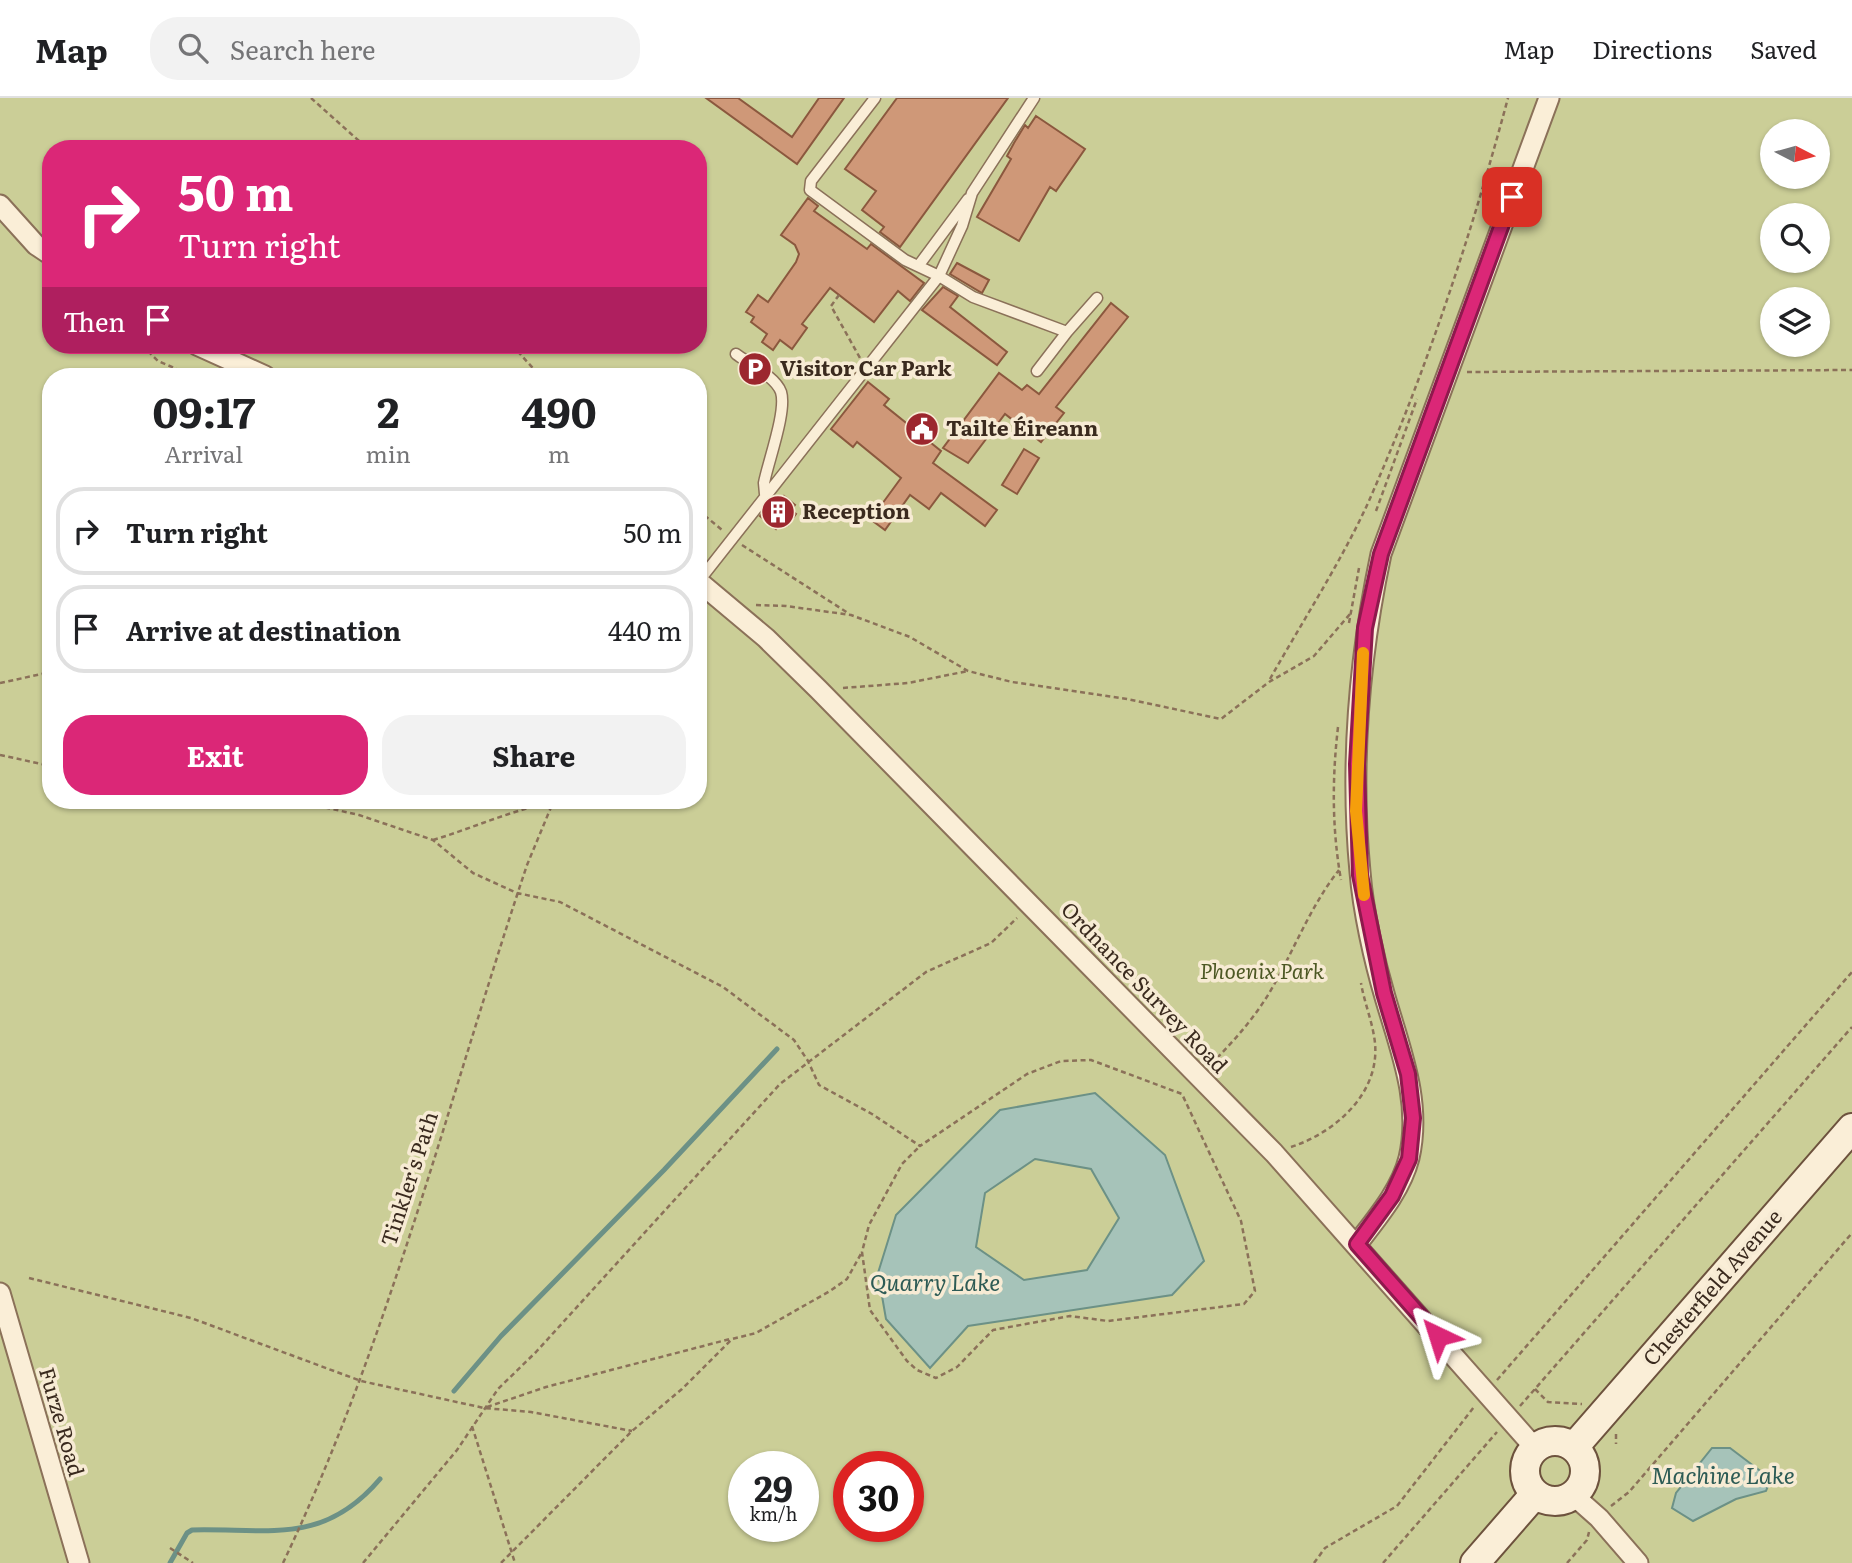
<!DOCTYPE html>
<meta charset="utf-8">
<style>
:root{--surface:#fff;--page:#f2f2f2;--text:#202124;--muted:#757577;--line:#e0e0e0;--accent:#db2777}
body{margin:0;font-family:Literata,serif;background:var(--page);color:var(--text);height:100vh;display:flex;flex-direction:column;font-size:26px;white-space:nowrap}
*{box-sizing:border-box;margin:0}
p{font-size:23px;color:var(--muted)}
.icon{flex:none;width:38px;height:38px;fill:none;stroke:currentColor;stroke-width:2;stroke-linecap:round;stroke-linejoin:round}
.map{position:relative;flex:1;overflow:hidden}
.side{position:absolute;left:42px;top:270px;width:665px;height:441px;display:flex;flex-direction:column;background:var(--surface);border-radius:28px;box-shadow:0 2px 5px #0004}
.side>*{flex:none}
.guide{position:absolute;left:42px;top:42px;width:665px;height:214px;border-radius:28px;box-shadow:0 2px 5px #0004;background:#db2777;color:#fff;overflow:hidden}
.needle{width:46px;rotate:96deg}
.controls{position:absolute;left:1760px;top:21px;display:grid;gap:14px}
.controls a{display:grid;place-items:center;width:70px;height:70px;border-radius:50%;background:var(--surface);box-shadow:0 2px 5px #0004;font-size:35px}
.speed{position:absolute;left:728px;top:1353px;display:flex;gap:14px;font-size:35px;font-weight:700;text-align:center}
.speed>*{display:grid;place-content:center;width:91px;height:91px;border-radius:50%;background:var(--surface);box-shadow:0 2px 5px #0004;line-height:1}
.speed small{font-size:18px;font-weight:400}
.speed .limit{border:10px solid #d22;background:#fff;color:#111}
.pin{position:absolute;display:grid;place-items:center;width:60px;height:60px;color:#fff;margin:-30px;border-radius:14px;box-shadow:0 4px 10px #0006}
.me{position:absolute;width:77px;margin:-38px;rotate:319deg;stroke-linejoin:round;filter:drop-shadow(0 0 5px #0008)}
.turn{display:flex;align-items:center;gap:24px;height:147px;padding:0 21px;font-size:32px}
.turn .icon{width:91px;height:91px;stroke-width:2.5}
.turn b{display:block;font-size:49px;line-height:60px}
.then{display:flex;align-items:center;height:66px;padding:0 21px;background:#0003;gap:14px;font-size:26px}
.eta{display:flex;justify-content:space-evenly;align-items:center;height:119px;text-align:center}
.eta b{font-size:42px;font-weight:700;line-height:49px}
.action{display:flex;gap:14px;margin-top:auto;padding:14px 21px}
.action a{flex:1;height:80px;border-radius:28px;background:var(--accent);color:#fff;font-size:28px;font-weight:700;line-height:80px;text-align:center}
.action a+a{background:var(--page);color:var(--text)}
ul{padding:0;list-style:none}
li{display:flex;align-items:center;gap:21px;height:88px;margin:0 14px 10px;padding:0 7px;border:4px solid var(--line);border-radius:28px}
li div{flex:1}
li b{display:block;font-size:26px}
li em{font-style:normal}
header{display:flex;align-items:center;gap:42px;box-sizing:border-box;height:98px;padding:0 35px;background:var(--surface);border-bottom:2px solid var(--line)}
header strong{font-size:33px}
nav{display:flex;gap:38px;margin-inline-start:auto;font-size:24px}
.search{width:490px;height:63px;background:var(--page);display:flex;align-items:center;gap:18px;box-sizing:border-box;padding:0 24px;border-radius:28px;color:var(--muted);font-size:26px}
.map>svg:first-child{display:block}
</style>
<header>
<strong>Map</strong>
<div class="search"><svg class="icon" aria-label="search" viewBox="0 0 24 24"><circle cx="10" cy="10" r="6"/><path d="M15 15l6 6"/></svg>Search here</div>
<nav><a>Map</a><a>Directions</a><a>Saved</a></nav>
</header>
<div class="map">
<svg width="1852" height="1465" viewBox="0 0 1852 1465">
<rect width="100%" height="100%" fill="#f0e0c4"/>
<!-- green -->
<path fill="#cbce97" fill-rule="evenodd" d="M0,0H1852V1465H0ZM1773,33H1818V79H1773ZM51,51H698V247H51ZM1773,117H1818V163H1773ZM1773,201H1818V247H1773ZM51,278H698V702H51ZM744,1368H803V1428H744ZM849,1368H908V1428H849Z"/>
<!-- water -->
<path fill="#a6c3b9" stroke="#6c9186" stroke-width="2" fill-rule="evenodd" d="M1095,995L1165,1057L1204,1163L1172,1197L968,1228L930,1270L886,1221L878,1175L896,1117L1000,1012ZM1035,1061L1091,1071L1119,1120L1087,1172L1024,1182L976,1149L985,1095Z
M1712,1350H1730L1771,1381L1766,1393L1736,1401L1693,1423L1672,1410L1676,1395Z"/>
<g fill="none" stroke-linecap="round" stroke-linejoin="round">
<!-- stream -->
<path stroke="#6c9186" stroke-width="5" d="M454,1293L501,1238L664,1072L777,951
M170,1465L187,1435L192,1432C269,1430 323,1448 380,1381"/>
</g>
<!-- building -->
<path fill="#cf9878" stroke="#8b583e" stroke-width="2" d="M706,0H738L792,39L819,0H844L797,66Z
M897,0H1008L900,149L880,134L884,129L862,112L876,93L845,71Z
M1036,18L1085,51L1056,93L1050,89L1019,143L977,119L1011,61L1007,58L1014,45L1025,27L1028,30Z
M808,100L818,108L814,113L867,151L871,146L924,185L910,203L898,193L874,224L830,190L802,226L807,230L792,251L780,242L773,252L762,244L767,236L751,224L754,219L746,214L758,197L768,204L796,164L799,156L795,147L781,137Z
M957,165L989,182L982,195L950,176Z
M943,189L958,198L950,209L1007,254L997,267L922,212Z
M1111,205L1128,219L1056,309L1064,315L1041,344L1005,316L968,365L943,350L999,275L1022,292L1027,287L1039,296Z
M868,284L889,301L884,307L941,353L933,365L997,412L985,428L941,395L929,411L910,397L885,432L866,418L877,403L882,406L901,380L857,344L853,349L831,331Z
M1024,351L1039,360L1017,396L1002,387Z
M784,398L795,407L791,412L796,416L788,427L782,423L776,431L760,418L774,401L778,405Z"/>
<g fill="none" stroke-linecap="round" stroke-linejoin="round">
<!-- lane casing -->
<g stroke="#8b7159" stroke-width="13">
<path id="lane" d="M875,0L811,83L810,92L905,162L939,178L962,128L972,95L1034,0
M919,167L968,101
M736,256C748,265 776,279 781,294C787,313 768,364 764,385L765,396
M1037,273L1067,234
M699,483L939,178L973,199L1067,234L1097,200"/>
</g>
<!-- street casing -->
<g stroke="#8b7159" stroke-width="23">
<path id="street" d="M0,107L36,147L51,157
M197,247L265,278
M698,483L766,540L818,591L1274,1055L1535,1350
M1357,1146C1377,1120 1401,1092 1409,1060C1422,1004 1400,951 1385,899C1374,862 1363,812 1360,774C1350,668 1359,560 1381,456L1549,0
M0,1195L79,1465
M1573,1397L1599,1420L1638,1465"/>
</g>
<!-- secondary casing -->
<g stroke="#6d523d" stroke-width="32">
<path id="secondary" d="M1525 1373a30 30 0 1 1 60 0a30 30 0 1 1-60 0Z
M1574,1349L1852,1030
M1475,1465L1535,1396"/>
</g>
<!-- path -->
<path stroke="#8b7159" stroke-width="2.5" stroke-dasharray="5 3.5" stroke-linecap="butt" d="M311,0L368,51
M839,197L831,208L860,260
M142,247L158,263L193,278
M512,247L540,278
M1467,274L1852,272
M698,412L722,432
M1376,413L1417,301
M742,447L848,515
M756,507L786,508L851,517L910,539L968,573L1012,584L1127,601L1221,621L1269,584L1314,558L1350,516
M1349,525L1359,470
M1270,581C1302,524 1341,464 1368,405C1426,274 1471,138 1508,0
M0,585L51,574
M843,590L908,585L968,573
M1338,629C1332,681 1332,731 1341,782
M0,657L51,668
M292,702L359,717L433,742L473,775L517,795L560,804L723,889L794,942L808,963L819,987L872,1016L920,1048L1027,976L1061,963L1091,962L1182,996L1241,1123L1255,1193L1244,1206L1108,1223L1070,1218L993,1232L957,1269L936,1280L917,1272L907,1263L870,1212L862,1154L869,1127L902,1066L920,1048
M433,742C473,730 512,712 553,704
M1211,966C1236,941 1258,916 1275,885C1296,847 1312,806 1339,772
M1291,1049C1337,1034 1384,992 1374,938C1371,920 1364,903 1361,885
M29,1180L191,1220L361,1283L484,1310L531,1314L632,1333
M1497,1282L1852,874
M1535,1291L1548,1304L1582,1306
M1520,1308L1852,929
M487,1309L546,1289L730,1241
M472,1328L515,1465
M1616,1336V1346
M1611,1408L1629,1394L1852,1135
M170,1450L193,1465
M283,1465C389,1242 449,1000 527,767L554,702
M363,1465L457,1352L498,1291L536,1254L780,986L926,874L991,845L1017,820
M501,1465L632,1333L682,1291L732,1241L756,1235L830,1193L847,1181L862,1154
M1314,1465L1325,1450L1397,1408L1474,1309
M1383,1465L1497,1334
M1567,1465L1587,1442L1589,1434"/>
<!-- lane -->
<use href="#lane" stroke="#faeed7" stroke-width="10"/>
<!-- street -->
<use href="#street" stroke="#faeed7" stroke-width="19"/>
<!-- secondary -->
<use href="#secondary" stroke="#faeed7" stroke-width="28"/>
</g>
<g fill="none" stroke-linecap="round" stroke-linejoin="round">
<!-- route casing -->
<g stroke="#8e194d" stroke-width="18">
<path id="route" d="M1438,1238L1357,1146L1392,1098L1409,1061L1413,1020L1408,976L1384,895L1360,777L1357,666L1365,530L1381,456L1512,99"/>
</g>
<!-- route -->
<use href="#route" stroke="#db2777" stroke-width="12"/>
<!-- slow -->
<path stroke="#f59e0b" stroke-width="12" d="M1363,555L1356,713L1364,797"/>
</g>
<!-- icons -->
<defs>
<g id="parking-disc" transform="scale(1.75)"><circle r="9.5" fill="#9c272e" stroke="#f7ebd4"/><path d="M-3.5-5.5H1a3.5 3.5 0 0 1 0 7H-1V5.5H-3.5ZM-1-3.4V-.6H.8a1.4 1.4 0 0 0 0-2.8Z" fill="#fff"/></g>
<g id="civic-disc" transform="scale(1.75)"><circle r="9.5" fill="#9c272e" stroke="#f7ebd4"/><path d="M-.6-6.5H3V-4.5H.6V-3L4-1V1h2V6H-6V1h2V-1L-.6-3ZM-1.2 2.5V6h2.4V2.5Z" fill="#fff"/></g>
<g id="building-disc" transform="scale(1.75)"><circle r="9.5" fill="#9c272e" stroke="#f7ebd4"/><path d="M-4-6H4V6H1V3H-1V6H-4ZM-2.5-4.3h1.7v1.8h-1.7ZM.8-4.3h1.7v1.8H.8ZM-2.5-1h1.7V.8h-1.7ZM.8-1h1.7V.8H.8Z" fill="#fff"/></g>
</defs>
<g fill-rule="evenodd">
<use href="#parking-disc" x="755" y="271"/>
<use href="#civic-disc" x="922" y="331"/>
<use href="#building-disc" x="778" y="414"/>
</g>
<g text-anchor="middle" stroke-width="7" stroke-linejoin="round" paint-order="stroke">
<!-- poi labels -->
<g font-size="21" font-weight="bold" fill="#3a2a1e" stroke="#f7ebd4" text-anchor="start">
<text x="780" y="278">Visitor Car Park</text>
<text x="946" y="338">Tailte Éireann</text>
<text x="802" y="421">Reception</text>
</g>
<!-- park labels -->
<g font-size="21" font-style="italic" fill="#4d5824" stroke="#f7ebd4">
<text x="1262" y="881">Phoenix Park</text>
</g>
<!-- street labels -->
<g font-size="21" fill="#3a2a1e" stroke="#f7ebd4">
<text transform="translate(1144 890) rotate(46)" y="7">Ordnance Survey Road</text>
<text transform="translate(410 1081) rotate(-72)" y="7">Tinkler's Path</text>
<text transform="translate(1713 1190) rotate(-49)" y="7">Chesterfield Avenue</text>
<text transform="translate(61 1324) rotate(74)" y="7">Furze Road</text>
</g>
<!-- water labels -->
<g font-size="23" font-style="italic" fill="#2d5b55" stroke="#f7ebd4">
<text x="935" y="1193">Quarry Lake</text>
<text x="1723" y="1386">Machine Lake</text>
</g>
</g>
</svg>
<div class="controls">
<a><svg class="needle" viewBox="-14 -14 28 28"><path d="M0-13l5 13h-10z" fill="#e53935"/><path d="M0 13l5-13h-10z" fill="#757577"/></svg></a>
<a><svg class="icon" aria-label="search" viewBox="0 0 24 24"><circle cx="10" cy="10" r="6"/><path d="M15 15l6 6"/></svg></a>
<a><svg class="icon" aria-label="layers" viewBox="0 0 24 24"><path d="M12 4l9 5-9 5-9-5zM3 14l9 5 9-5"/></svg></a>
</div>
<div class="speed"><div>29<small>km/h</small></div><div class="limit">30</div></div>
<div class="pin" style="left:1512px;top:99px;background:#d93025"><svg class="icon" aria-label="arrive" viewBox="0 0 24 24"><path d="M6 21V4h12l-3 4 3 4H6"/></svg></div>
<svg class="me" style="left:1438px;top:1238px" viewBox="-20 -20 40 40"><path d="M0-17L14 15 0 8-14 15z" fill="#db2777" stroke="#fff" stroke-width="4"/></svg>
<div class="guide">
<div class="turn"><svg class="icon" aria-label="right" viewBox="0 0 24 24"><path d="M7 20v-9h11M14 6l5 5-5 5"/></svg><div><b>50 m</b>Turn right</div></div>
<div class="then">Then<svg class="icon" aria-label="arrive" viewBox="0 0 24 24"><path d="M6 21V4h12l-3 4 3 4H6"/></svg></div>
</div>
<section class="side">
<div class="eta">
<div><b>09:17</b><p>Arrival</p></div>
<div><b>2</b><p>min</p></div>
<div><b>490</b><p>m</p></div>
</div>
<ul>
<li><svg class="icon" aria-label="right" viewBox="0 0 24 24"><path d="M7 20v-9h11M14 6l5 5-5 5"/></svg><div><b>Turn right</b></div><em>50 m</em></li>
<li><svg class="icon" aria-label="arrive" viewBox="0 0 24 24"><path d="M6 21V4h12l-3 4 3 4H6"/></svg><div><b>Arrive at destination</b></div><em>440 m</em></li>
</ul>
<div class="action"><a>Exit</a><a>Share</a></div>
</section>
</div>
